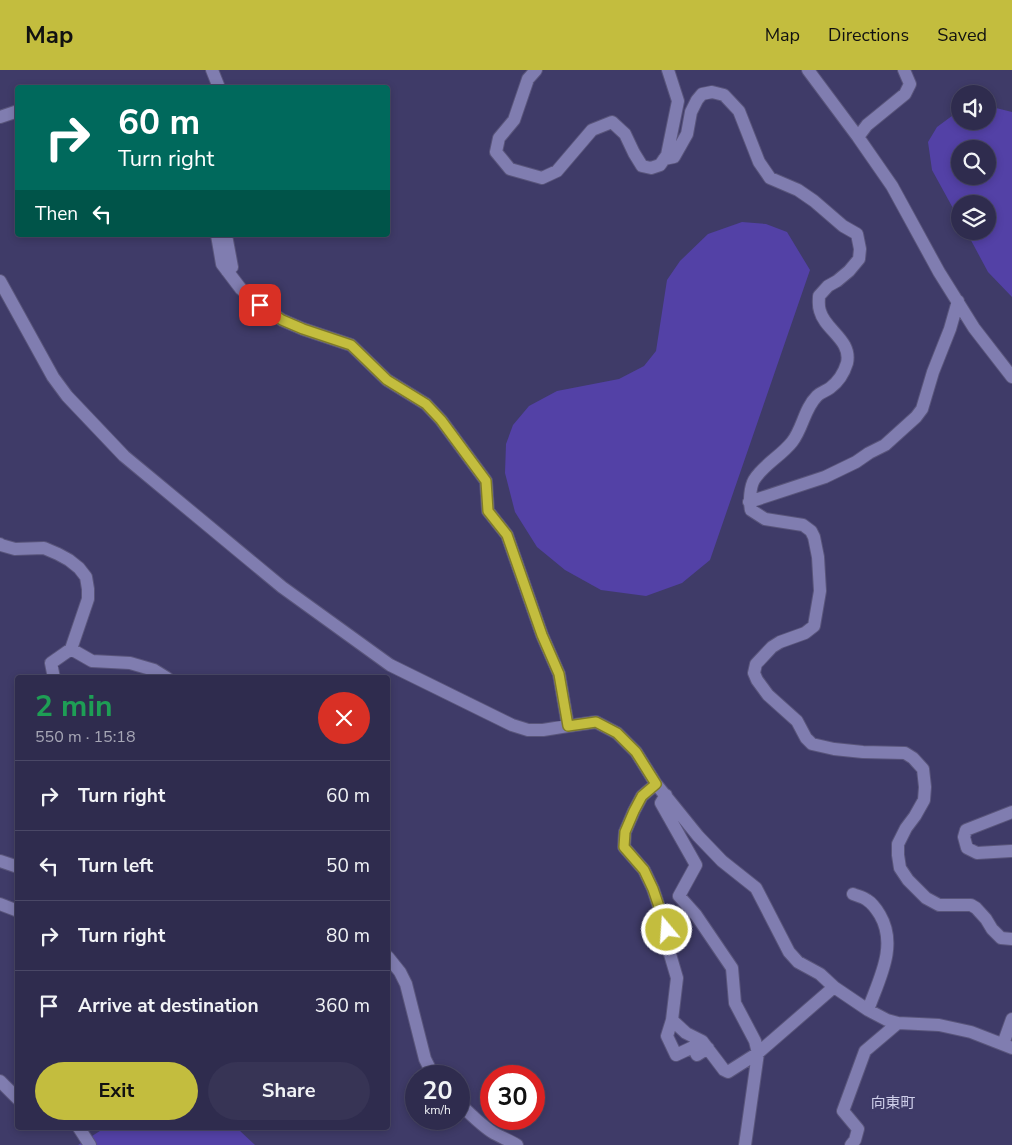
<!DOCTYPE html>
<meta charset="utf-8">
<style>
:root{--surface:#2f2c4e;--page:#373455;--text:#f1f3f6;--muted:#a7a7b6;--line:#4a4866;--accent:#c3bd3e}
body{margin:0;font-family:"Nunito Sans","Noto Sans JP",sans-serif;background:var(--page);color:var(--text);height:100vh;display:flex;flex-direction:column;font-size:19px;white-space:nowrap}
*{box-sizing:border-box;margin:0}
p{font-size:16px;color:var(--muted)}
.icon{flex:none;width:28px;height:28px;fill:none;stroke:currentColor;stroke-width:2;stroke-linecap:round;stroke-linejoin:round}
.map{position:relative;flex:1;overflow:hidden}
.details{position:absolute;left:15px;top:605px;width:375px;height:455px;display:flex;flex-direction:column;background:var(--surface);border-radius:5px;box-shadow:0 2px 8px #0003,0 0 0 1px var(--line)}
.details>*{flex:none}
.guide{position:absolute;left:15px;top:15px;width:375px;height:152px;border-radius:5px;box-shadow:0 2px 8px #0003,0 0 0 1px var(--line);background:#00695c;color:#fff;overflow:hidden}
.tools{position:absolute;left:951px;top:15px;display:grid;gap:10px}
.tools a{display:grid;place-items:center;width:45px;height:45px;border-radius:50%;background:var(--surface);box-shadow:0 2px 8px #0003,0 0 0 1px var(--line);font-size:25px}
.speed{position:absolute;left:405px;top:995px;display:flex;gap:10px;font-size:25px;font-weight:700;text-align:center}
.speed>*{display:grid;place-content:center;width:65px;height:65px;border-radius:50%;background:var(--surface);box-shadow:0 2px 8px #0003,0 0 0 1px var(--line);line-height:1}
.speed small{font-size:12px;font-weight:400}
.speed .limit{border:8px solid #d22;background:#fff;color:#111}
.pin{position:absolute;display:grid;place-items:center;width:42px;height:42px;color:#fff;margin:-21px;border-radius:10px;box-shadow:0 2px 8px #0006}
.me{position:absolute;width:55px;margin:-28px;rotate:342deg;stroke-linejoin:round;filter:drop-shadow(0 0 4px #0008)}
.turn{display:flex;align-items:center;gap:18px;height:105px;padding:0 20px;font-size:22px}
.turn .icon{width:65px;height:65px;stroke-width:2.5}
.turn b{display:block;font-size:35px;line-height:42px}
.then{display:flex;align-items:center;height:48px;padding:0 20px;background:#0003;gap:10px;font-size:19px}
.round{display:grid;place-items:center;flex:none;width:52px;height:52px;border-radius:26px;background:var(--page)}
.head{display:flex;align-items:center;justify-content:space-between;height:85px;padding:0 20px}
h1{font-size:30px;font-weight:700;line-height:38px;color:#1e9e55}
.button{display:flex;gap:10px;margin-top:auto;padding:10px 20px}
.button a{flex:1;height:58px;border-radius:30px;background:var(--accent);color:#111;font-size:20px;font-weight:700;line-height:58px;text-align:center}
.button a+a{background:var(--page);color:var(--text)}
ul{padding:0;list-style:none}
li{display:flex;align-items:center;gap:15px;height:70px;padding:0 20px;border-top:1px solid var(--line)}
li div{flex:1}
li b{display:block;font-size:19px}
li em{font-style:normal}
header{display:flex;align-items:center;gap:30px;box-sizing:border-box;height:70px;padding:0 25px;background:var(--accent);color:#111}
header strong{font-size:24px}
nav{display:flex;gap:28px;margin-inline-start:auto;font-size:18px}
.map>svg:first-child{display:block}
</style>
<header>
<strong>Map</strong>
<nav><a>Map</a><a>Directions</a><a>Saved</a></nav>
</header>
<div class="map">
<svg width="1012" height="1075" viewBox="0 0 1012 1075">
<rect width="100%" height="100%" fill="#3f3b68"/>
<!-- green -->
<path fill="#5341a6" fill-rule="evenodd" d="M988,36L1012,42V227L988,202L966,161H988V134H960V151L932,100L928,72L937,57L960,40V51H988ZM960,79H988V106H960Z
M742,152L766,154L787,162L810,200L710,490L682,513L646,526L601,520L565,500L537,477L515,442L505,403L506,374L513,355L529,336L557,321L619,309L644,296L656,281L667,210L680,191L708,164Z
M111,1058H234L239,1060L255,1075H78L103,1059Z"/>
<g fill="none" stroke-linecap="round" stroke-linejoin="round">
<!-- minor casing -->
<g stroke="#59557b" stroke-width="14">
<path id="minor" d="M212,0L218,15L217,18
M536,0L528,9L514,50L499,68L496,82L510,99L542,108L557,101L592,60L612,52L625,64L634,83L642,96L651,98L660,95L667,85L678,31L668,0
M808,0L858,67L892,116L939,202L974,258L1012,307
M0,47L18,41
M858,67L867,55L905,24L910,14L904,0
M664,89L674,87L687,64L691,42L697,30L702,24L712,22L724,25L739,41L759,92L770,108L798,120L814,131L843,156L857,164L860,179L859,189L849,201L837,211L828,216L819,226C819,230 818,236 820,241C825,260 852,270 847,293C844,303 838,312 830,318C826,321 821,322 817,326C804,339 803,358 792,372C781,386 763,395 754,410C750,417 749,432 751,440L765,449L803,455L811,461L814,467L818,487L820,521L814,556L805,563L780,572L772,577L756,594L754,603L757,610L768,625L797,651L806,668L812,674L834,679L863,682L905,683L913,688L923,699L925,717L924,730L915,746L906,758L898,774V785L900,798L908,810L926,828L939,835H971L976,838L986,849L992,859L1001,868L1012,869
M217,165L222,194L241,219L260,235L282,250L303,259L351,275L387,310L426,334L441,350L486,411L488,441L507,465L542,565L559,604L568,656
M226,165L232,197L227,201
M0,211L53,307L67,326L124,386L282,517L390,595L512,655L528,660H543L568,656L596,652L617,663L636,682L656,714L698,766L722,791L756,818L789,882L798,892L820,904L834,917L868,940L887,950L898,953L939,955L971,962L1012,978
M749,432L825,407L856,392L869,383L885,375L916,347L922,339L933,302L950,259L958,231
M0,474L1,475L15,479L44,478L58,484L69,490L79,498L86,507L88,519V529L71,579L51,593L54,608
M71,579L92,591L130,593L154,600L167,608
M656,714L642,726L634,741L625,762L624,777L644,800L653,819L667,861V874L677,908L672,950L667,966L676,985L693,977L697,985L708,978
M666,725L661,733L696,795L679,826L696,845L732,898L735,933L755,971L758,983L745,1075
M1011,781L977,783L967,778L964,767L966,760L1012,742
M0,791L18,797
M853,824C858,826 863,827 867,830C872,833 877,840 880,845C898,876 879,909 868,940
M0,834L18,841
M388,887L400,902L406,914L425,989L431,1001L435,1006
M672,950L686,963L702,971L724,1000L728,1002L758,983L834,917
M1003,974L1012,949
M0,1011L18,1029
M459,1033C469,1043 480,1054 492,1062C500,1067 509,1070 517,1075
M79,1058L90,1075
M851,1075L855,1070L858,1059L843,1041L865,981L898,953"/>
</g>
<!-- minor -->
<use href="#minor" stroke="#807db0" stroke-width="12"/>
</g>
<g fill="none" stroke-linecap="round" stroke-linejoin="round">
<!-- route casing -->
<g stroke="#7f7b28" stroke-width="12">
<path id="route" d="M260,235L282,250L303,259L351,275L387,310L426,334L441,350L486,411L488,441L507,465L542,565L559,604L568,656L596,652L617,663L636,682L656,714L642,726L634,741L625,762L624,777L644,800L653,819L667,860"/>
</g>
<!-- route -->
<use href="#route" stroke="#c3bd3e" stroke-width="9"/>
</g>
<g text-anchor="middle" stroke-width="5" stroke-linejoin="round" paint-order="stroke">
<!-- quarter labels -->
<g font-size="15" fill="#cfcfea" stroke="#3f3b68">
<text x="893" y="1038">向東町</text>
</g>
</g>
</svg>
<div class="tools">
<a><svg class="icon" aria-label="sound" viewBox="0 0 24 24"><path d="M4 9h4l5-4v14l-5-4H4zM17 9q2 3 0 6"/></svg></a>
<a><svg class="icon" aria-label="search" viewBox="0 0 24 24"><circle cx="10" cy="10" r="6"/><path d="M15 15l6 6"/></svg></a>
<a><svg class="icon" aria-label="layers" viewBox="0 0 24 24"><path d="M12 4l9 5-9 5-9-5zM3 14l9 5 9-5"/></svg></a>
</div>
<div class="speed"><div>20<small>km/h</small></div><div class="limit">30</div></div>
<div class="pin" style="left:260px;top:235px;background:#d93025"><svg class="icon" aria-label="arrive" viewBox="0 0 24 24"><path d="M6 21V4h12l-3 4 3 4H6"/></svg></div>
<svg class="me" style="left:667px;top:860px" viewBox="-20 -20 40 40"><circle r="17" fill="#c3bd3e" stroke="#fff" stroke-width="3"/><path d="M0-11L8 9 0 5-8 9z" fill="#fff"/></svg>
<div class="guide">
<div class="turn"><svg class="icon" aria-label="right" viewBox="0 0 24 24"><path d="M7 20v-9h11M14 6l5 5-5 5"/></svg><div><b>60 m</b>Turn right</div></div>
<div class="then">Then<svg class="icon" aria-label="left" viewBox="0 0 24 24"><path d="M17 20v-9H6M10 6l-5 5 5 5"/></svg></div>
</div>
<section class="details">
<div class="head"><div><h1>2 min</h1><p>550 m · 15:18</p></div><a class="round" style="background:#d93025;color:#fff"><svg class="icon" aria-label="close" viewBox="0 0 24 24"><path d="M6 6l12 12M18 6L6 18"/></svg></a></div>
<ul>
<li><svg class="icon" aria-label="right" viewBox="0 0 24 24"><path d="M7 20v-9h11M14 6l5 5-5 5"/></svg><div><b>Turn right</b></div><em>60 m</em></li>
<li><svg class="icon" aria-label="left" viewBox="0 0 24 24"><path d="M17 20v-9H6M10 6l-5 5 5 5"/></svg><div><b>Turn left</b></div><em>50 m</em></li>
<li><svg class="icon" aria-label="right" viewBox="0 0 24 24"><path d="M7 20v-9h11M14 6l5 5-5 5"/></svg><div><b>Turn right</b></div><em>80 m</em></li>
<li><svg class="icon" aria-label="arrive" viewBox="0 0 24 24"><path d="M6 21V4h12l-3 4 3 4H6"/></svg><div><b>Arrive at destination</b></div><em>360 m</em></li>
</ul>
<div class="button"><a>Exit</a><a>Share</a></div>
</section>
</div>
